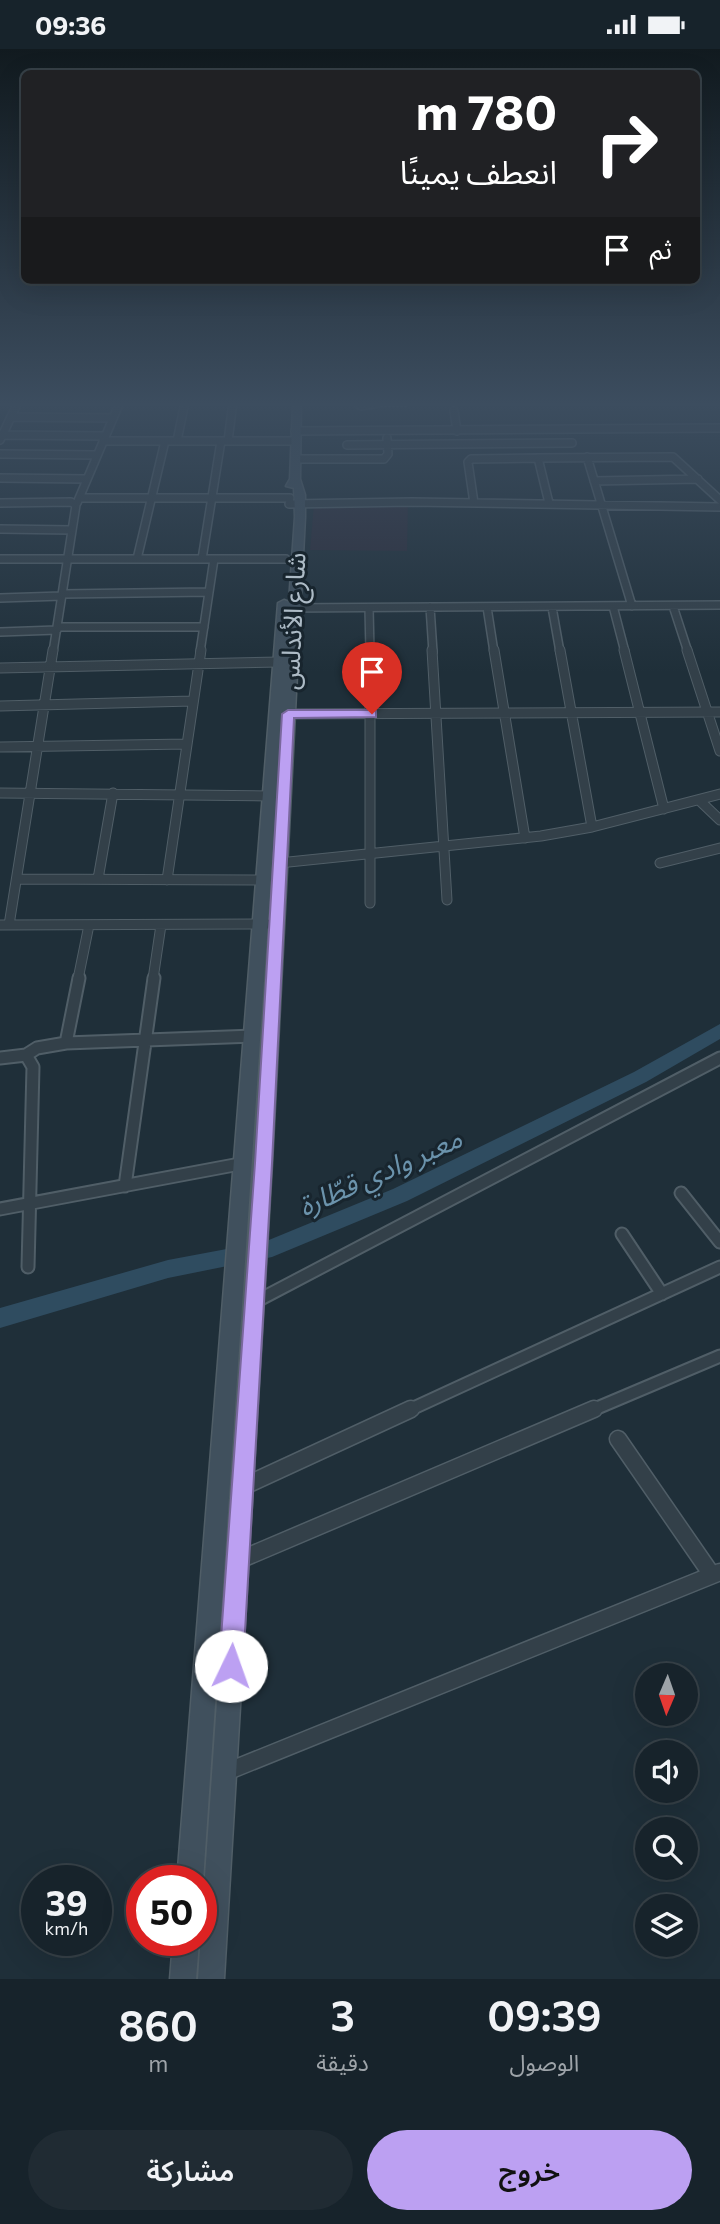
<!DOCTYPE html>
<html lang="ar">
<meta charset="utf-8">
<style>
:root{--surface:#17232b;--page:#202b33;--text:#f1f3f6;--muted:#9ea4a9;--line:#364047;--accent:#bca0f2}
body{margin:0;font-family:Commissioner,"Noto Sans Arabic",sans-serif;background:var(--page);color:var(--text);direction:rtl;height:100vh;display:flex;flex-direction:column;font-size:26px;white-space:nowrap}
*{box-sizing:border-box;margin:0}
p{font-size:23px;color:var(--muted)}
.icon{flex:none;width:38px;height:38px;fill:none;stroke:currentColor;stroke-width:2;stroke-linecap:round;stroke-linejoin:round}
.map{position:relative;height:1930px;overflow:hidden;direction:ltr}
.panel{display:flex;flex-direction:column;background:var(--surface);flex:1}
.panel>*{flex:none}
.hud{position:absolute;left:21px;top:21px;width:679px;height:214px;border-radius:10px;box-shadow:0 7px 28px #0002,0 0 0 2px var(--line);direction:rtl;background:#202124;color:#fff;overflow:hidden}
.needle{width:46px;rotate:182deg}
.buttons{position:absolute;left:635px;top:1614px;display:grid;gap:14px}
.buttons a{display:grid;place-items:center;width:63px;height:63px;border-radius:50%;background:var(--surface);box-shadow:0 7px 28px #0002,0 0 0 2px var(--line);font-size:35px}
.speed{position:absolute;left:21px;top:1816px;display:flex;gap:14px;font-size:35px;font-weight:700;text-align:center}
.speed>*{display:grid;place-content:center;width:91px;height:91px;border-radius:50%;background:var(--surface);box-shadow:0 7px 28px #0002,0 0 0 2px var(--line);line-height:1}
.speed small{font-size:18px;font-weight:400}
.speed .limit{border:10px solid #d22;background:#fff;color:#111}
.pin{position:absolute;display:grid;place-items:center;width:60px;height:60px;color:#fff;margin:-72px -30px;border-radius:50% 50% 50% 0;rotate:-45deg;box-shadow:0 0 7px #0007}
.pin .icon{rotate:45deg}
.me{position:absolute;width:77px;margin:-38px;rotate:3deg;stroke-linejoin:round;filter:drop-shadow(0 0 5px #0008)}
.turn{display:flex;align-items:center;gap:24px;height:147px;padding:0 28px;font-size:32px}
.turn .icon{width:91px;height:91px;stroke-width:2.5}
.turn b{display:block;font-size:49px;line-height:60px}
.then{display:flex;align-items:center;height:66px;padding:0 28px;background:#0003;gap:14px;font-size:26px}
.eta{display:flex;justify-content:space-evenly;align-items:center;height:119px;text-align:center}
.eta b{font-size:42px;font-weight:600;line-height:49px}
.button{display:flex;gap:14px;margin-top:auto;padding:14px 28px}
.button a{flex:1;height:80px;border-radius:42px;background:var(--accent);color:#111;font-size:28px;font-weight:600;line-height:80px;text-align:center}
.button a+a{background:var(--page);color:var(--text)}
.status{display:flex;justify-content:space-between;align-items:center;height:49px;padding:0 35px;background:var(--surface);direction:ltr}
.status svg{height:19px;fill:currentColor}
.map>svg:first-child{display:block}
</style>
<div class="status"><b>09:36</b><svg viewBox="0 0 49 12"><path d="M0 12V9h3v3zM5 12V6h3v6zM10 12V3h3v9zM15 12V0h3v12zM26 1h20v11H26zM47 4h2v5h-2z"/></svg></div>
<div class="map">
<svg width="720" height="1930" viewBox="0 0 720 1930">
<rect width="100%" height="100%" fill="#1f2f39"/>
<!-- medical -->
<path fill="#2b2c3a" d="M314,455L408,456L407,502L310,501Z"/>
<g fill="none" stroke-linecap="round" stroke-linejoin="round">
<!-- river -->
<path fill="#2f4c60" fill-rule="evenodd" d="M720,975V990L646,1033L407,1152L272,1208L168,1229L0,1279V1259L168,1211L264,1193L393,1140L634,1023Z"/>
<!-- street-far3 casing -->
<g stroke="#505e67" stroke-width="10">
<path id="street-far3" d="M356,353L361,357L385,353
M389,353H406
M454,362L457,382
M11,368L113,369
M295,382L720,379
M2,386L105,387
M0,391L18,353
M103,392H294
M177,392L185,353
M228,392L233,353
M347,396L572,394
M0,405L97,406
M587,408L632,557
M296,410H384L388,405L387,389
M0,429L87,430
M594,432L698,430
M80,449H290
M0,454L71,453L76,456L53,603
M77,454L120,353
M474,454L468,413L471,410L538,409
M549,454L538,409L673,408L720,451
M289,455L412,453L720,458
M0,480L72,481
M0,510H286
M137,510L165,392
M202,510L221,392
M62,545L209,543
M0,549L62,547
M613,557L625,603
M673,557L688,603
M430,558L433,603
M487,558L494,603
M552,558L560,603
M289,559L720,556
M369,559L370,603
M57,578H204
M0,583L57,581
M200,603L214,510"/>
</g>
<!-- street-far2 casing -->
<g stroke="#505e67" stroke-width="11">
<path id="street-far2" d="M370,601V854
M432,601L447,851
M494,601L525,789
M560,601L592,778
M624,601L664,760
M687,601L720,702
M0,619L279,613
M0,657L192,652
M282,665L720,663
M0,698L187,695
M0,744L269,747
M699,751L720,771
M279,814L541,787L592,778L720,745
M660,814L720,799
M17,830L264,831
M98,830L113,744
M167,831L201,601
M0,876L267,875
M9,876L53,601
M78,930L89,876
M153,930L161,876"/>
</g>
<!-- street-far1 casing -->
<g stroke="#505e67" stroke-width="15">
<path id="street-far1" d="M66,994L79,929
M26,1006L37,999L66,994L254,987
M0,1009L26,1006L33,1018L28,1218
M125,1137L154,929
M681,1144L720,1193
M0,1160L245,1114
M622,1185L662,1245
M253,1254L720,1009
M407,1362L720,1218
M590,1362L720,1307"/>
</g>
<!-- street casing -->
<g stroke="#505e67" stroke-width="19">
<path id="street" d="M618,1390L712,1526
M242,1438L411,1360
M237,1512L594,1360
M226,1723L720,1523"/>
</g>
<!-- secondary casing -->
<g stroke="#505e67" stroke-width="3">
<path id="secondary" d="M293,353H301L300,430L305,446V468L272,1114L224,1930H198L254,1114L283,652L203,1832L201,1836V1832H177L278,554L284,551L289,553L295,468L294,439L286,437L290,430Z
M173,1892H199L196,1930H170Z"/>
</g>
<!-- street-far3 -->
<use href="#street-far3" stroke="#334049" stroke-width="7"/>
<!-- street-far2 -->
<use href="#street-far2" stroke="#334049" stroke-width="9"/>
<!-- street-far1 -->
<use href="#street-far1" stroke="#334049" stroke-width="11"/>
<!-- street -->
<use href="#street" stroke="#334049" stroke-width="16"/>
<!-- secondary -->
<use href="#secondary" fill="#40505d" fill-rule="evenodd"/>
</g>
<!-- sky -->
<linearGradient id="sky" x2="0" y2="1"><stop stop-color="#111a1f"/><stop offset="0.57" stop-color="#3c4d5f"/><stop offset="1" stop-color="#3c4d5f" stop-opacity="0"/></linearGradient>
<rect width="720" height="623" fill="url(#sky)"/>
<!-- route -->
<path fill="#bca0f2" stroke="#7a689d" stroke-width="2" d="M372,661L376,662V668L294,669L272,1114L243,1617L239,1626L231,1629L223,1626L219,1617L255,1114L282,665L288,661Z"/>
<g text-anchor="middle" stroke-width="6" stroke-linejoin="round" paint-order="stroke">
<!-- street labels -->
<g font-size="26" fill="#adbbc6" stroke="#18252e">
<text transform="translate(293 572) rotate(-87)" y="9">شارع الأندلس</text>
</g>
<!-- water labels -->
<g font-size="28" font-style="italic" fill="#6b93ac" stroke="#18252e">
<text transform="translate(380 1123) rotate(-24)" y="10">معبر وادي قطّارة</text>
</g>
</g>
</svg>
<div class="buttons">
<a><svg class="needle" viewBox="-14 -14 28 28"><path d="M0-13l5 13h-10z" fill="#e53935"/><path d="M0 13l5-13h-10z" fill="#9ea4a9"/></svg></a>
<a><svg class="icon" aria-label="sound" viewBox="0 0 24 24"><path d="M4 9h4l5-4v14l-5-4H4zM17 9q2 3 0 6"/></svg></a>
<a><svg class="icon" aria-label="search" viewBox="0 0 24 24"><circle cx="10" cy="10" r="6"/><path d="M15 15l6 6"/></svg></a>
<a><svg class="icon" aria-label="layers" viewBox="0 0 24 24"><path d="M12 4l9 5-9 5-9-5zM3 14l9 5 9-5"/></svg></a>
</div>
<div class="speed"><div>39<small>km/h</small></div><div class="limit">50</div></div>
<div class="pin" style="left:372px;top:665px;background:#d93025"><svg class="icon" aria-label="arrive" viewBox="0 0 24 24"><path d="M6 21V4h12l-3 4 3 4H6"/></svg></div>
<svg class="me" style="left:231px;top:1617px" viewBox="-20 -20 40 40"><circle r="19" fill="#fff"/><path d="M0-13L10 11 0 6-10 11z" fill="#bca0f2"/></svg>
<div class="hud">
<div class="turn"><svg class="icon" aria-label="right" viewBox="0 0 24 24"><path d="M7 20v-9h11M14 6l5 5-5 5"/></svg><div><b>780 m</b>انعطف يمينًا</div></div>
<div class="then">ثم<svg class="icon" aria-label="arrive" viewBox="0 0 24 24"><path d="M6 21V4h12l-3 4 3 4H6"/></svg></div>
</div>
</div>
<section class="panel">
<div class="eta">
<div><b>09:39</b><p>الوصول</p></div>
<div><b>3</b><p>دقيقة</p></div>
<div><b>860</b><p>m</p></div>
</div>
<div class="button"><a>خروج</a><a>مشاركة</a></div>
</section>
